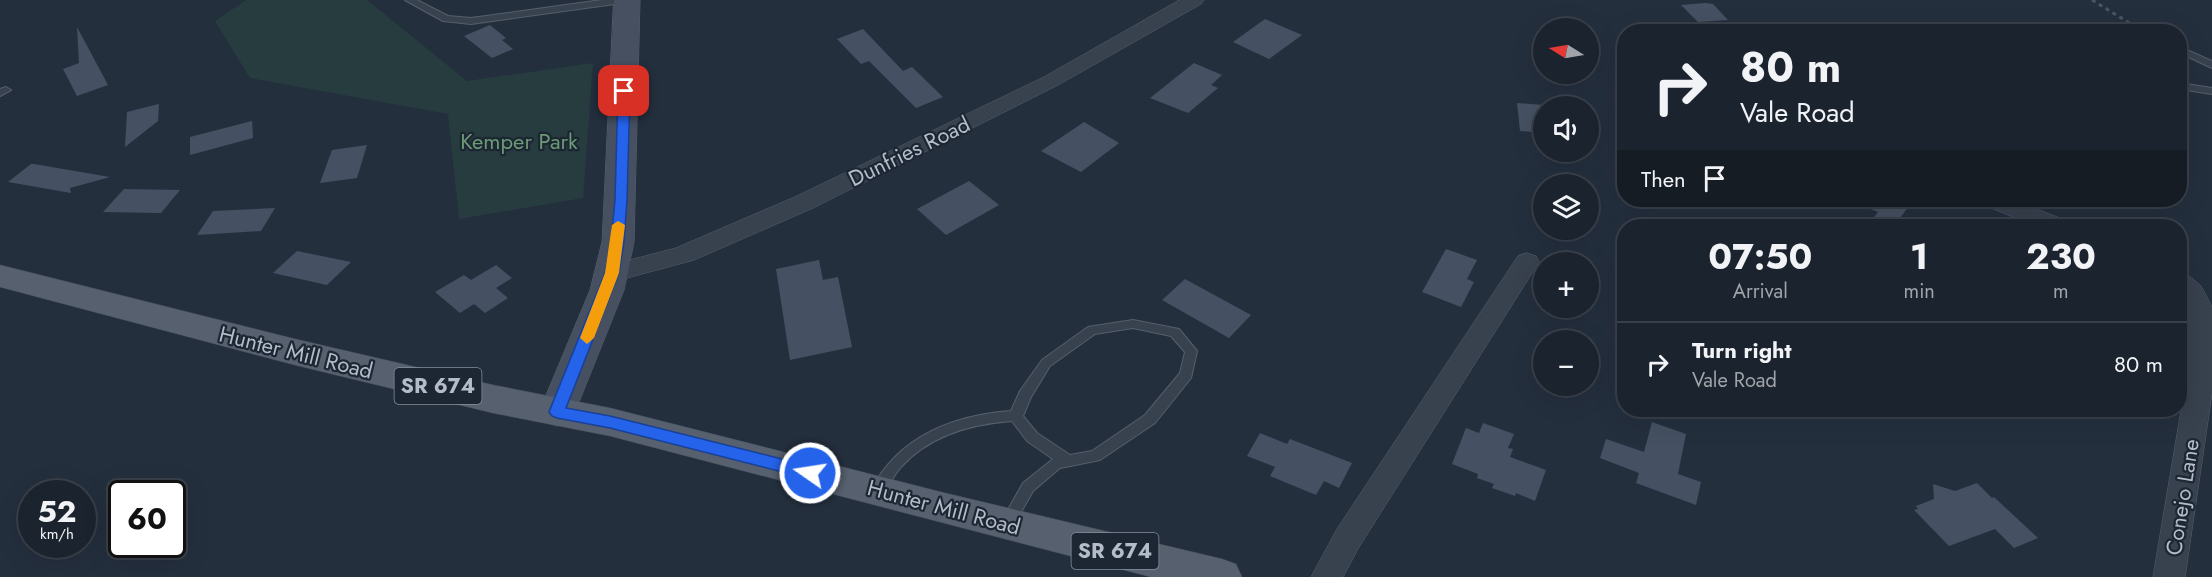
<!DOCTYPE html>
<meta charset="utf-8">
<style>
:root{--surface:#1b232e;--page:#242b36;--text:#f1f3f6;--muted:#a0a4aa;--line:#39404a}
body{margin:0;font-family:Jost,sans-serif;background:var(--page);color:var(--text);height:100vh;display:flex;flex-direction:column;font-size:22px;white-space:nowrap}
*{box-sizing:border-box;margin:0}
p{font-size:20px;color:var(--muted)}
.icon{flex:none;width:33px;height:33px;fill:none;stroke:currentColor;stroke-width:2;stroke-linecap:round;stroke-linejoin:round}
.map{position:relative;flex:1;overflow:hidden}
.sheet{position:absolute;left:1617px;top:219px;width:570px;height:198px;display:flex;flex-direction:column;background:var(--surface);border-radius:24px;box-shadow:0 6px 24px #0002,0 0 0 2px var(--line)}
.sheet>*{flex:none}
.top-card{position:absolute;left:1617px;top:24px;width:570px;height:183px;border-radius:24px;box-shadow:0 6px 24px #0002,0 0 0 2px var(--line);background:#1b232e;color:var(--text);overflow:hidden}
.needle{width:39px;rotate:281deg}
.controls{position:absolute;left:1533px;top:18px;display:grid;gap:12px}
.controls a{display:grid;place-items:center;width:66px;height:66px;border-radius:50%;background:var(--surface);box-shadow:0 6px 24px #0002,0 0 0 2px var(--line);font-size:30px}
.speed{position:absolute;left:18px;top:480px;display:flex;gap:12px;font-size:30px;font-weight:700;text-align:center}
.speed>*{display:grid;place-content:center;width:78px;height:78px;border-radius:50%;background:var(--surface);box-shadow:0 6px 24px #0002,0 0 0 2px var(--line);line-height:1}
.speed small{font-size:15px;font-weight:400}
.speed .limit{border:3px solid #111;border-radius:9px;background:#fff;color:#111}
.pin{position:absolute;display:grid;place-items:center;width:51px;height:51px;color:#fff;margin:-26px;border-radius:12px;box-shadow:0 3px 9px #0006}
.me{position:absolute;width:66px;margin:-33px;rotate:283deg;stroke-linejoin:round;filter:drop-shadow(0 0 4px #0008)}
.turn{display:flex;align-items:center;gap:21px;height:126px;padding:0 24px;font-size:27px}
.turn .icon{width:78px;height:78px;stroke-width:2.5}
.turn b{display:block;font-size:42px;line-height:51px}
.then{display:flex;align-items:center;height:57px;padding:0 24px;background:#0003;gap:12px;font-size:22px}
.eta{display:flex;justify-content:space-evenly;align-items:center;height:102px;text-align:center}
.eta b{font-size:36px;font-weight:700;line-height:42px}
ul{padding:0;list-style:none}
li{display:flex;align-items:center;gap:18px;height:84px;padding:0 24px;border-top:2px solid var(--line)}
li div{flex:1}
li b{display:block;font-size:22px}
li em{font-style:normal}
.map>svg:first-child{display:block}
</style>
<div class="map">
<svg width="2212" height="577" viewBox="0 0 2212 577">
<rect width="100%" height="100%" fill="#242f3e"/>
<!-- green -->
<path fill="#263c3f" d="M246,0H367L467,81L593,63L583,198L459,219L448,114L250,78L215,21Z"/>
<!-- building -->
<path fill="#455162" d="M1705,3L1713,4L1728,20L1698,22L1681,5Z
M1265,19L1302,35L1269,59L1233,42Z
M490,25L506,38L502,40L513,49L492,58L464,36Z
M77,27L108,85L77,96L63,69L79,63Z
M863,29L903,71L912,67L943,97L916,108L869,61L861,64L837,39Z
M1194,63L1222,75L1211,85L1218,88L1188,113L1150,98Z
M1517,103L1544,105V133L1520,131Z
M159,104L158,121L125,147L127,112Z
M252,121L253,138L190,155V137Z
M1084,122L1119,143L1081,172L1041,151Z
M367,145L357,178L320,183L332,150Z
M31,164H34L110,177L70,188L71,193L8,182Z
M969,181L999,205L946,235L917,209Z
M124,189L180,190L161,213L103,212Z
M1849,200H1894L1909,206L1894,226H1867L1878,212Z
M275,208L261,231L197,235L213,211Z
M1446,249L1477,260L1467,279L1474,282L1461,307L1422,292Z
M297,251L351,262L327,285L273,273Z
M819,260L823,280L838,277L852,347L790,360L776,269Z
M496,265L512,278L496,288L508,298L485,313L474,304L460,313L435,292L464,275L471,280Z
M1185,279L1251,315L1229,338L1162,300Z
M1652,422L1686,434L1678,474L1701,482L1696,505L1636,483L1639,473L1600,458L1606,439L1644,452Z
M1483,423L1514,434L1508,448L1513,449L1510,457L1546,470L1535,501L1516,493L1515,496L1492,488L1494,484L1477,478L1478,474L1452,464L1466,428L1479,433Z
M1260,433L1287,444L1290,439L1352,463L1339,488L1324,481L1316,495L1270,476L1275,467L1247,456Z
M1977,483L1992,498L1994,497L2038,538L2014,548L1995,529L1949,546L1914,510L1918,509L1916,506L1934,499L1933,484L1955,491Z"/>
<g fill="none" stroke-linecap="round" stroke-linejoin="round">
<!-- lane casing -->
<g stroke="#565f6c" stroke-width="2">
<path id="lane" d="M405,0H417L448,16L471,18L602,0H627L622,3L471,24L443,21Z
M2180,47L2212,61V68L2180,53Z
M2180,83L2212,88V94L2180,89Z
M6,87L11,90L0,96V89Z
M1133,320L1179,329L1197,351L1191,378L1155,423L1100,460L1060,468L1033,491L1012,528L1007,530L1002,528L1000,524L1023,483L1053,459L1027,441L1012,421C971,424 930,435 901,467C894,475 889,485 883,494L878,496L873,494L871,490C899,436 954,415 1011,411L1020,391L1042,360L1088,327ZM1133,328L1171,336L1185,352L1180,373L1145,415L1092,451L1070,455L1037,433L1023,416L1031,397L1050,366L1095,334Z"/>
</g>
<!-- street casing -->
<g stroke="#565f6c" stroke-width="1">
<path id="street" d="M1180,0H1204L1201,4L1058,85L813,208L694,260L612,282L603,279L599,273L603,267L676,248L797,196L1044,77Z
M1980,200H2013L2065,220L2068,226H2035L1984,205Z
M1527,253L1536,256L1539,262L1359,547L1343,577H1311L1337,529L1518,256Z
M2180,273L2189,276L2201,286L2212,307V393L2185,577H2153L2187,375L2186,305L2180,295Z"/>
</g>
<!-- secondary casing -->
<g stroke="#565f6c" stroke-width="1">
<path id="secondary" d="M614,0H640L634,242L624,290L575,412L570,422L557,426L544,422L539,412L590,290L602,242Z"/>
</g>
<!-- primary casing -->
<g stroke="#414a57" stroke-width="1">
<path id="primary" d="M0,265L295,339L493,385L610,408L945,493L1222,559L1236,564L1242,577H1151L610,436L493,413L295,365L0,287Z"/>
</g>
<!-- path -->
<path stroke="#44595c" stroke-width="3" stroke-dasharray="4 4" stroke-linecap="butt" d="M2092,0L2144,32"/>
<!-- lane -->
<use href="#lane" fill="#38414e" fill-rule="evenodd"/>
<!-- street -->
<use href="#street" fill="#38414e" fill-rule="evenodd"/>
<!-- secondary -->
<use href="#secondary" fill="#465061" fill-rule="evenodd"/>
<!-- primary -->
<use href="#primary" fill="#56606e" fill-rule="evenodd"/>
</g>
<!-- route -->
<path fill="#2563eb" stroke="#184099" stroke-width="1.5" d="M624,87L630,91L627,200L624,242L619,273L566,408L610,416L810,466L815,468L817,473L815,477L810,479L610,428L557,418L552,416L549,412L605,273L611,242L615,200L618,91Z"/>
<!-- slow -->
<path fill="#f59e0b" d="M618,221L625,225L619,273L594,338L587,344L580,338L605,273L612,225Z"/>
<g text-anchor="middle" stroke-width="4.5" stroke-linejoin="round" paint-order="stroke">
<!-- shield labels -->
<g fill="#1d2633" stroke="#878f9c" stroke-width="1.5">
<rect x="394.5" y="368" width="87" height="36" rx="4.5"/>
<rect x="1071.5" y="533" width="87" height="36" rx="4.5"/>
</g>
<g font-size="21" font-weight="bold" fill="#b4bcc9">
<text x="438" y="393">SR 674</text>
<text x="1115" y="558">SR 674</text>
</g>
<!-- park labels -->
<g font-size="22" fill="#6b9a76" stroke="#1d2633">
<text x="519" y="149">Kemper Park</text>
</g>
<!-- street labels -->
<g font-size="22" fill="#b4bcc9" stroke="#1d2633">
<text transform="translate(909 151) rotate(-26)" y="8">Dunfries Road</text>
<text transform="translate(296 352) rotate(14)" y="8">Hunter Mill Road</text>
<text transform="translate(2182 497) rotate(-81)" y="8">Conejo Lane</text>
<text transform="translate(944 507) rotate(15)" y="8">Hunter Mill Road</text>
</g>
</g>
</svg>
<div class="controls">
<a><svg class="needle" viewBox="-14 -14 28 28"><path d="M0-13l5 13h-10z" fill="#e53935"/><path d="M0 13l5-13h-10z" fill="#a0a4aa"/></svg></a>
<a><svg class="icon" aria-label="sound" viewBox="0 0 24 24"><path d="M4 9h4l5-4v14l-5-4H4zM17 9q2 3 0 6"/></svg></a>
<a><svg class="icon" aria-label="layers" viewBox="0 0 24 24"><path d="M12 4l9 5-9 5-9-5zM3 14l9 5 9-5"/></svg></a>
<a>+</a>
<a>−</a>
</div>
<div class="speed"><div>52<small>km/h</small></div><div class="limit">60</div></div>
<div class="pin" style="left:624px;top:91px;background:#d93025"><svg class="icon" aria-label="arrive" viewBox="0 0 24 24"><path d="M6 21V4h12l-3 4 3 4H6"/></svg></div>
<svg class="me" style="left:810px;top:473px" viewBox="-20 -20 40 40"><circle r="17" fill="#2563eb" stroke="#fff" stroke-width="3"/><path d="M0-11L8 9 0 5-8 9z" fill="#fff"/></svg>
<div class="top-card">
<div class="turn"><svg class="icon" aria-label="right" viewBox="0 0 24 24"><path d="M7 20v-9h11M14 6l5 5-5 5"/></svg><div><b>80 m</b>Vale Road</div></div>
<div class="then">Then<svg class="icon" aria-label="arrive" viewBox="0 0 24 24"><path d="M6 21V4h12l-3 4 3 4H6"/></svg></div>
</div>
<section class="sheet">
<div class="eta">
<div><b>07:50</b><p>Arrival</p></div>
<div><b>1</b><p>min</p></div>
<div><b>230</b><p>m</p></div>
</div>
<ul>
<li><svg class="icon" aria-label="right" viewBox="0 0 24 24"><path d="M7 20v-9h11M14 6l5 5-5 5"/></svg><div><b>Turn right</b><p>Vale Road</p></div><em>80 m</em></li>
</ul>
</section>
</div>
